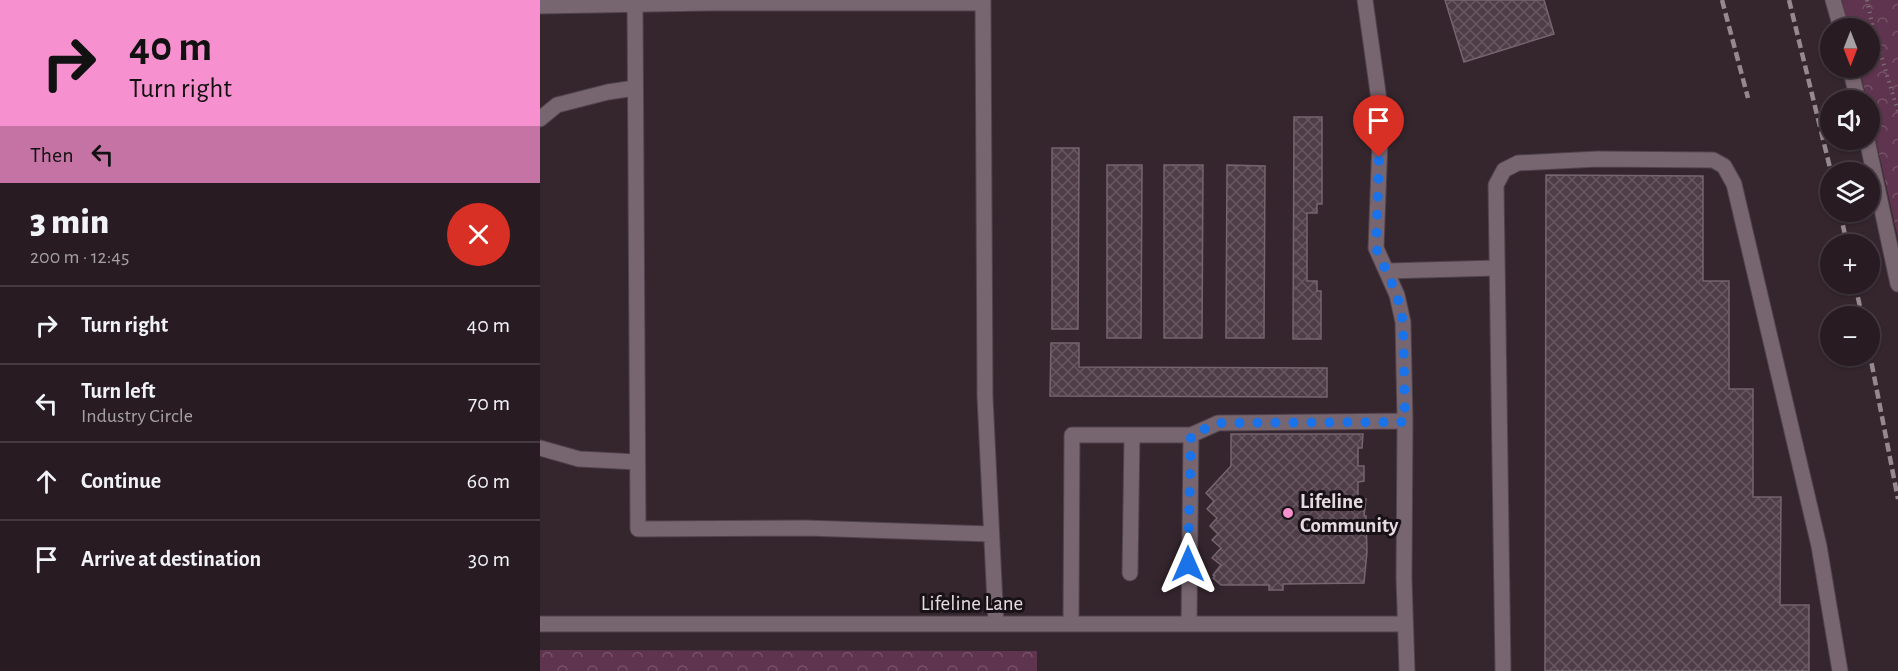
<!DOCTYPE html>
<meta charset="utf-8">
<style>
:root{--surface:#281c22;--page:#30252a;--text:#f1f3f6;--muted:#a5a1a5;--line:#443a40}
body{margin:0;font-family:"Alegreya Sans",sans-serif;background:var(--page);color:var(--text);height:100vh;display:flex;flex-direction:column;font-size:22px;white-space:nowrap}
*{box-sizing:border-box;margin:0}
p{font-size:20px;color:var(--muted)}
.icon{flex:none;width:33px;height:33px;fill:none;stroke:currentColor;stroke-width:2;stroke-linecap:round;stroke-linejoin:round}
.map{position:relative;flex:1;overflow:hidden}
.panel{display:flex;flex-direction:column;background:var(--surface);width:540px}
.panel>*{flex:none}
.banner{background:#f790ce;color:#111;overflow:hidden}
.needle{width:39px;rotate:180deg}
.controls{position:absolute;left:1280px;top:18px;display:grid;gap:12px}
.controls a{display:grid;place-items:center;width:60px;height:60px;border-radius:50%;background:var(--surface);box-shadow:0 2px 4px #0004,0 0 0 2px var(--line);font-size:30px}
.pin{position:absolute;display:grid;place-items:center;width:51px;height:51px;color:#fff;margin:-62px -26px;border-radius:50% 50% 50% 0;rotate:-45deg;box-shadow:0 0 6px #0007}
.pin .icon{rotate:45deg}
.me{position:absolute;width:66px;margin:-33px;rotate:0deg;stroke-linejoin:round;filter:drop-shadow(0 0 4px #0008)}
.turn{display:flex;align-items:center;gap:21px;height:126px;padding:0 30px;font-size:27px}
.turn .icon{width:78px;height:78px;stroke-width:2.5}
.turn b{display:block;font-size:42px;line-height:51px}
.then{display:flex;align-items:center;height:57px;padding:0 30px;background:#0003;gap:12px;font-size:22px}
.round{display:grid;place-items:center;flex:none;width:63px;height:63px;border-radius:32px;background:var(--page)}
.headline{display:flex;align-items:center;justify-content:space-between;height:102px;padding:0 30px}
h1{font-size:36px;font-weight:800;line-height:45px}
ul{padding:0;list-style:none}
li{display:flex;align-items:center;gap:18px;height:78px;padding:0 30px;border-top:2px solid var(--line)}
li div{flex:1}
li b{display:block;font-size:22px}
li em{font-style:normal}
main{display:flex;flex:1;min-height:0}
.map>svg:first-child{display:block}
</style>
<main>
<section class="panel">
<div class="banner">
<div class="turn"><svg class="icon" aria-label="right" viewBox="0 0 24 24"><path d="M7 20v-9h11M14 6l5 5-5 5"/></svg><div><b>40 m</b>Turn right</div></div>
<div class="then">Then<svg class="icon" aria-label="left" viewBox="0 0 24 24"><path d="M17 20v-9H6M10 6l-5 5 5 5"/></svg></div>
</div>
<div class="headline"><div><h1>3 min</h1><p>200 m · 12:45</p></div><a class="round" style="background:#d93025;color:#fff"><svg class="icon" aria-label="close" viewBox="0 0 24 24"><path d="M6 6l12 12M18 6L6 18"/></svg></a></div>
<ul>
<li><svg class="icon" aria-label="right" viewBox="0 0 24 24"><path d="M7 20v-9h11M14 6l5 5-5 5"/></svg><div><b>Turn right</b></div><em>40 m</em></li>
<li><svg class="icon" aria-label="left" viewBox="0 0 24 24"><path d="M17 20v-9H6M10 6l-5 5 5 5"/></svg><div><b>Turn left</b><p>Industry Circle</p></div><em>70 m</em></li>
<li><svg class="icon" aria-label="ahead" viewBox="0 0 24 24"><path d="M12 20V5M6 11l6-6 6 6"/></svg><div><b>Continue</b></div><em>60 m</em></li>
<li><svg class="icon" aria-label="arrive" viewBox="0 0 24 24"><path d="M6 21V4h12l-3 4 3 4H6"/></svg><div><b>Arrive at destination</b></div><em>30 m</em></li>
</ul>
</section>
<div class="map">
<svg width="1358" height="671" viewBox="0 0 1358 671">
<defs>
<pattern id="park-crowns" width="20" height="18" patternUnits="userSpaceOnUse" patternTransform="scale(1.5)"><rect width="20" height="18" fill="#5f344e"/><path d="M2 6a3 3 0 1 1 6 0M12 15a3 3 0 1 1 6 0" fill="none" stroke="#765167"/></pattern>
<pattern id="building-cross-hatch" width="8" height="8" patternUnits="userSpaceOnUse" patternTransform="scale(1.5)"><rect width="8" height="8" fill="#4e3d46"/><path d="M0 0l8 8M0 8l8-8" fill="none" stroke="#685860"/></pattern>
</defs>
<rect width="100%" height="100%" fill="#35262e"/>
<!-- park -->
<path fill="url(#park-crowns)" d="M1302,0H1358V238L1329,109V100H1327L1319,68H1329V28H1309Z
M0,650L497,651V671H0Z"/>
<!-- building -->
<path fill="url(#building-cross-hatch)" stroke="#76646e" stroke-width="1.5" d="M905,0H1004L1014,34L924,62Z
M754,117H782V204H777V213H767V281H777V291H781V339H753Z
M512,148H539L538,329H512Z
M567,165H602L601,338H567Z
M624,165H663L662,338H624Z
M687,165L725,166L724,338H686Z
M1006,175L1163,176V281H1189V389H1213V497H1241L1240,605H1269V671H1005Z
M511,343H539V367L787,368V397L510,396Z
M691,434H823L822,448H818V466H824V481L818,482V499H826L824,516H826L827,552L824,583L743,584V590H729V585H681L673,578L675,576L673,575L681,565L672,558L681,548L672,540L678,534L670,526L677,518L667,509L674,501L666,493L691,466Z"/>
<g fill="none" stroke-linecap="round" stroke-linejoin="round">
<!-- minor casing -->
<g stroke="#51434c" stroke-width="17">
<path id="minor" d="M168,0V3H443
M443,0L445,397L456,624
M825,0L841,114L836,248L857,295L863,322L865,421L864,579L867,671
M1293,0L1301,28
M95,4L98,529L266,528L451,534
M0,6L168,3
M1310,68L1318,100
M0,119L17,105L68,92L95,88
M1327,140L1358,284
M847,271L957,268
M0,448L39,459L97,462
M590,573L592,435
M0,624H864
M531,624L532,435H651
M649,624L651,435L678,423L865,421
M963,671L956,185L964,170L978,163L1058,159L1173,160L1184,166L1194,184L1279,546L1300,671"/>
</g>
<!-- path -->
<path stroke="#796b72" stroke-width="4" stroke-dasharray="1.5 4.5" stroke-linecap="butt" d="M1327,0L1334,32L1358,112"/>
<!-- minor -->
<use href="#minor" stroke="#77656f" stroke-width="15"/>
<!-- rail -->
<path stroke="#95888f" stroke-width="4.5" stroke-dasharray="9 4.5" stroke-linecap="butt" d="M1182,0L1208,98
M1249,0L1291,172
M1300,212L1307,244
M1315,284L1322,316
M1329,350L1358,499"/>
</g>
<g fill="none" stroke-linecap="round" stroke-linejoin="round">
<!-- route -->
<path stroke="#1a73e8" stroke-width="10" stroke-dasharray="0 18" d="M648,564L651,435L678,423L865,422L863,322L857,295L836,248L839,157"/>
</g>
<!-- markers -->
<circle fill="#f790ce" stroke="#181115" stroke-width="2" cx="748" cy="513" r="6"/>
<g text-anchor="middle" stroke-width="6" stroke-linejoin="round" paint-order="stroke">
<!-- poi labels -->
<g font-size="21" font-weight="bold" fill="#e6dbe1" stroke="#181115" text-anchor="start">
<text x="760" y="508">Lifeline<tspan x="760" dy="24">Community</tspan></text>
</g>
<!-- street labels -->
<g font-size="21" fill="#e6dbe1" stroke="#181115">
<text x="432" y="610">Lifeline Lane</text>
</g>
</g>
</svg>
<div class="controls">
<a><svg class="needle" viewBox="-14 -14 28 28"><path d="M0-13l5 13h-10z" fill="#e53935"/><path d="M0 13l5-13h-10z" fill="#a5a1a5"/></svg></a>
<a><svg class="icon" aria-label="sound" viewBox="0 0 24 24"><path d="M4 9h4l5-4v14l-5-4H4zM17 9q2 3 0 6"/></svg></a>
<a><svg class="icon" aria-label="layers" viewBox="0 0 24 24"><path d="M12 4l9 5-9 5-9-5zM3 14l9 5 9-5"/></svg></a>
<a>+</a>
<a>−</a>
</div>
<div class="pin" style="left:839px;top:157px;background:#d93025"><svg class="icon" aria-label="arrive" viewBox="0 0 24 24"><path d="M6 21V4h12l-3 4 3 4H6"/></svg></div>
<svg class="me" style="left:648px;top:564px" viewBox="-20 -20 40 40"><path d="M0-17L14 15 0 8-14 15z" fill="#1a73e8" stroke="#fff" stroke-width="4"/></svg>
</div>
</main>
